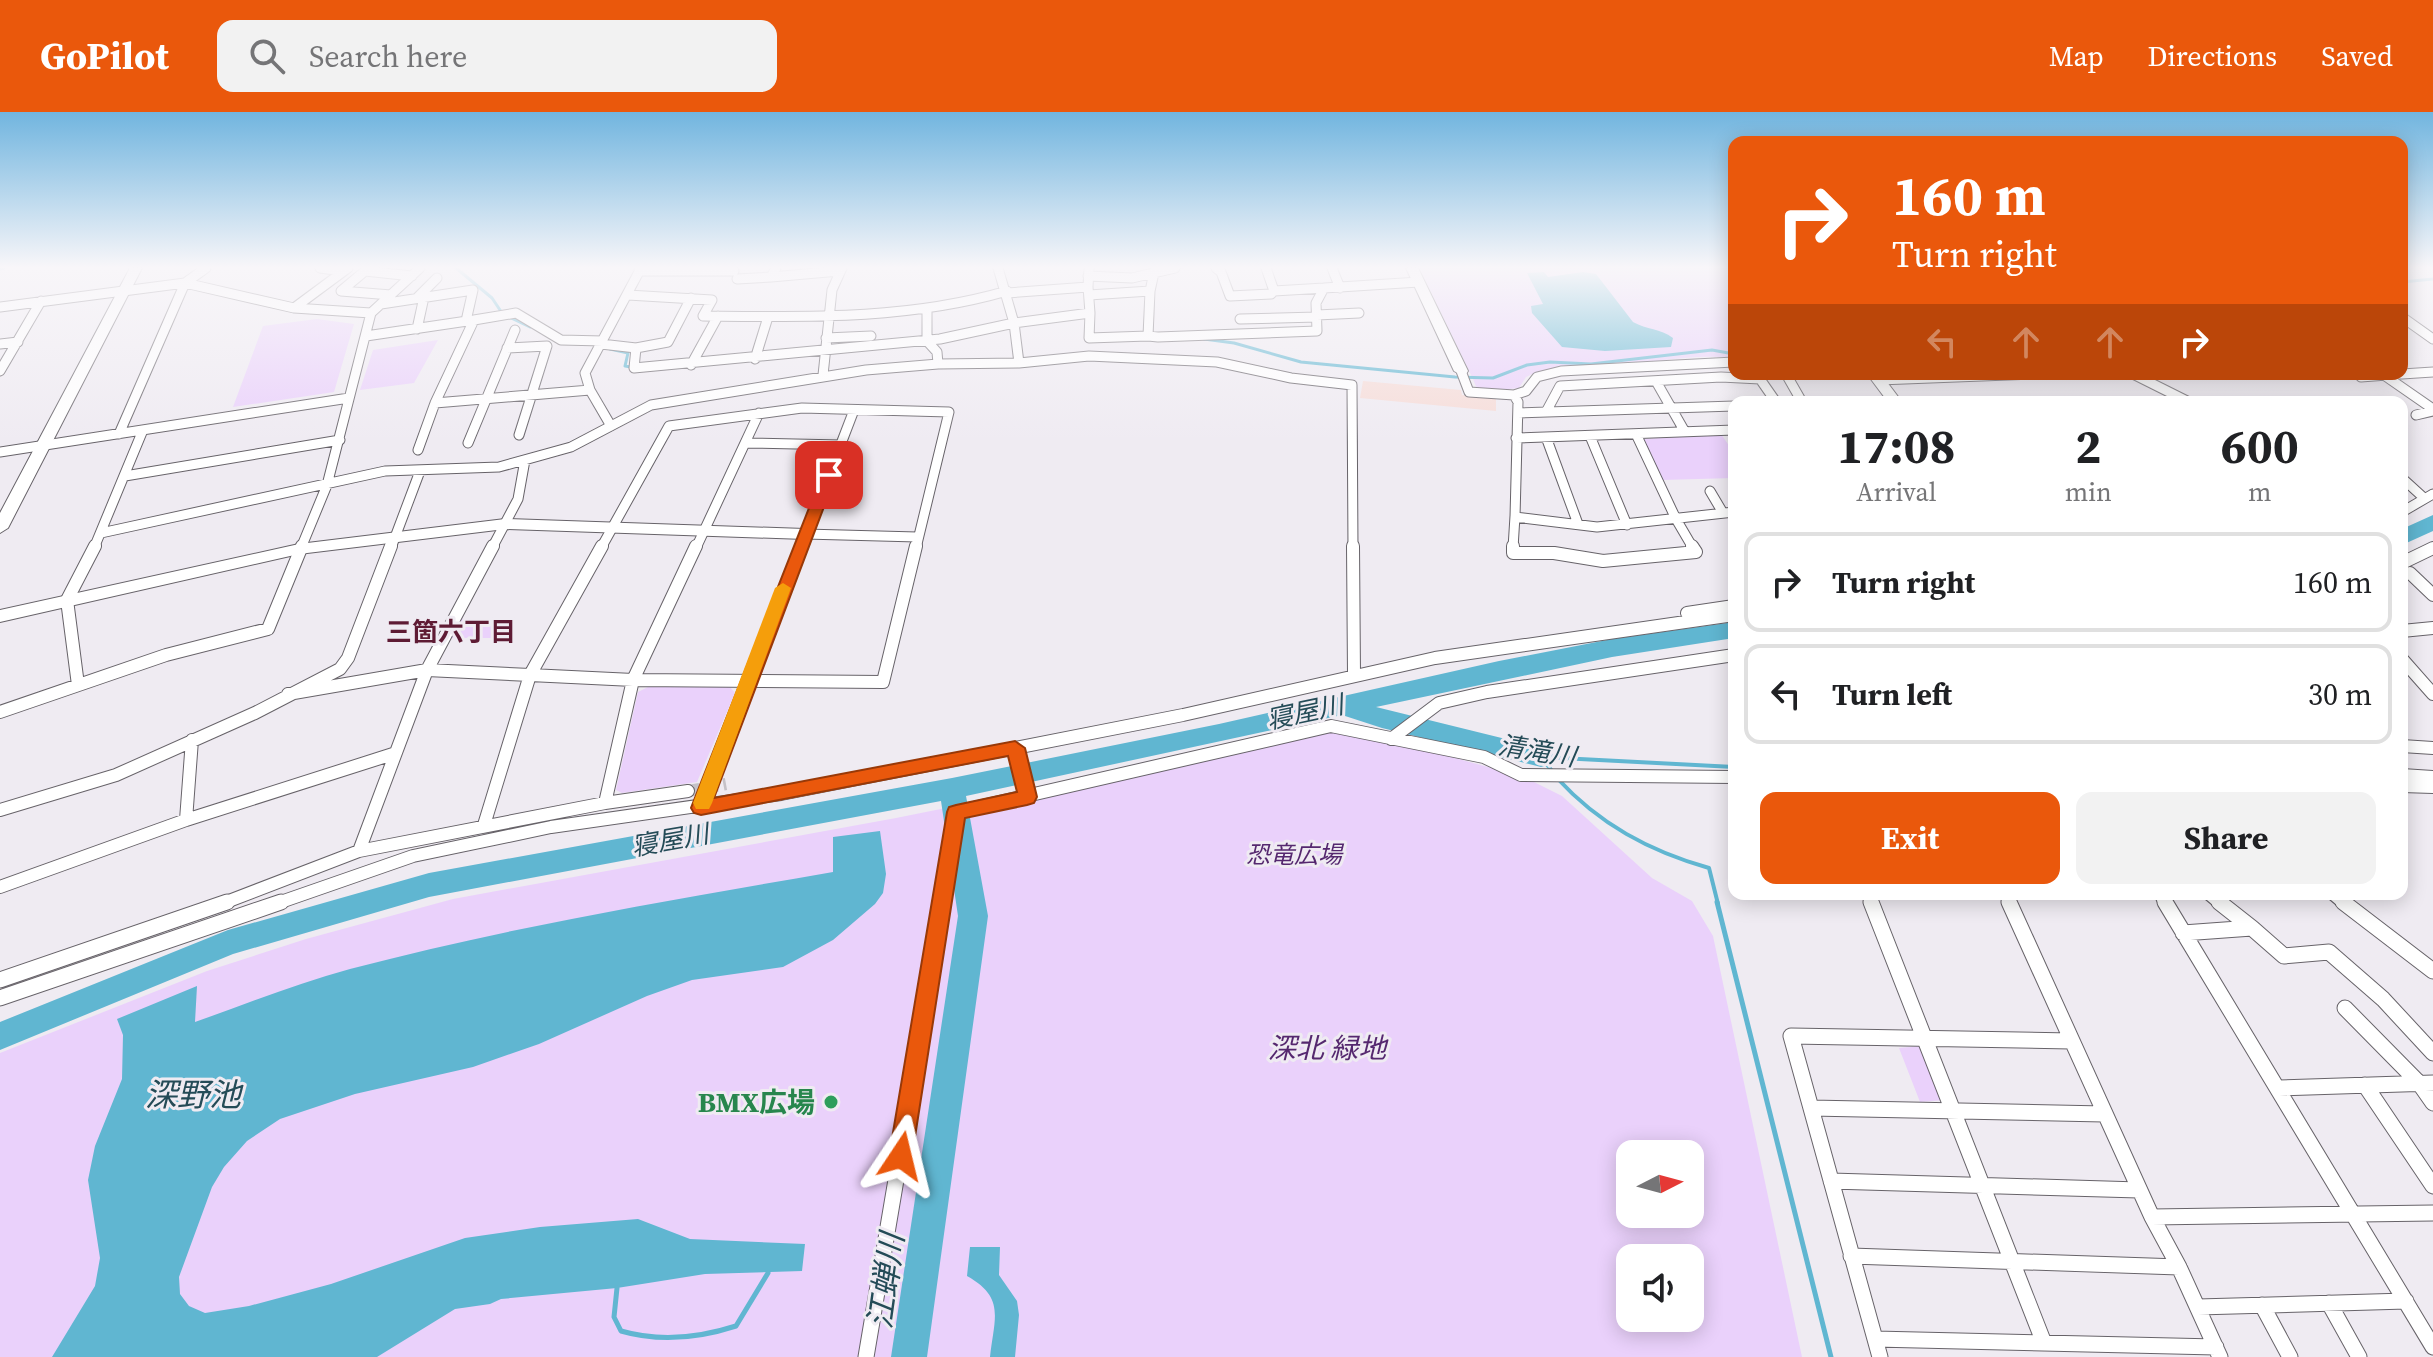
<!DOCTYPE html>
<meta charset="utf-8">
<style>
:root{--surface:#fff;--page:#f2f2f2;--text:#202124;--muted:#757577;--line:#e0e0e0;--accent:#ea580c}
body{margin:0;font-family:"Source Serif 4","Noto Sans JP",serif;background:var(--page);color:var(--text);height:100vh;display:flex;flex-direction:column;font-size:30px;white-space:nowrap}
*{box-sizing:border-box;margin:0}
p{font-size:26px;color:var(--muted)}
.icon{flex:none;width:44px;height:44px;fill:none;stroke:currentColor;stroke-width:2;stroke-linecap:round;stroke-linejoin:round}
.map{position:relative;flex:1;overflow:hidden}
.drawer{position:absolute;left:1728px;top:284px;width:680px;height:504px;display:flex;flex-direction:column;background:var(--surface);border-radius:16px;box-shadow:0 4px 20px #0003}
.drawer>*{flex:none}
.hud{position:absolute;left:1728px;top:24px;width:680px;height:244px;border-radius:16px;box-shadow:0 4px 20px #0003;background:#ea580c;color:#fff;overflow:hidden}
.needle{width:52px;rotate:84deg}
.controls{position:absolute;left:1616px;top:1028px;display:grid;gap:16px}
.controls a{display:grid;place-items:center;width:88px;height:88px;border-radius:16px;background:var(--surface);box-shadow:0 4px 20px #0003;font-size:40px}
.pin{position:absolute;display:grid;place-items:center;width:68px;height:68px;color:#fff;margin:-34px;border-radius:16px;box-shadow:0 4px 12px #0006}
.me{position:absolute;width:88px;margin:-44px;rotate:10deg;stroke-linejoin:round;filter:drop-shadow(0 0 6px #0008)}
.turn{display:flex;align-items:center;gap:28px;height:168px;padding:0 32px;font-size:36px}
.turn .icon{width:104px;height:104px;stroke-width:2.5}
.turn b{display:block;font-size:56px;line-height:68px}
.lanes{display:flex;align-items:center;height:76px;padding:0 32px;background:#0003;justify-content:center;gap:40px;direction:ltr}
.lanes .off{opacity:.35}
.eta{display:flex;justify-content:space-evenly;align-items:center;height:136px;text-align:center}
.eta b{font-size:48px;font-weight:700;line-height:56px}
.cta{display:flex;gap:16px;margin-top:auto;padding:16px 32px}
.cta a{flex:1;height:92px;border-radius:16px;background:var(--accent);color:#fff;font-size:32px;font-weight:700;line-height:92px;text-align:center}
.cta a+a{background:var(--page);color:var(--text)}
ul{padding:0;list-style:none}
li{display:flex;align-items:center;gap:24px;height:100px;margin:0 16px 12px;padding:0 16px;border:4px solid var(--line);border-radius:16px}
li div{flex:1}
li b{display:block;font-size:30px}
li em{font-style:normal}
header{display:flex;align-items:center;gap:48px;box-sizing:border-box;height:112px;padding:0 40px;background:var(--accent);color:#fff}
header strong{font-size:38px}
nav{display:flex;gap:44px;margin-inline-start:auto;font-size:28px}
.search{width:560px;height:72px;background:var(--page);display:flex;align-items:center;gap:20px;box-sizing:border-box;padding:0 28px;border-radius:16px;color:var(--muted);font-size:30px}
.map>svg:first-child{display:block}
</style>
<header>
<strong>GoPilot</strong>
<div class="search"><svg class="icon" aria-label="search" viewBox="0 0 24 24"><circle cx="10" cy="10" r="6"/><path d="M15 15l6 6"/></svg>Search here</div>
<nav><a>Map</a><a>Directions</a><a>Saved</a></nav>
</header>
<div class="map">
<svg width="2433" height="1245" viewBox="0 0 2433 1245">
<rect width="100%" height="100%" fill="#efebf2"/>
<!-- industrial -->
<path fill="#f6dcd8" d="M1363,269L1461,278L1462,283L1496,286V299L1360,286Z"/>
<!-- green -->
<path fill="#ead1fb" fill-rule="evenodd" d="M1419,156H1731L1734,157V246C1691,241 1647,252 1605,255C1578,256 1550,252 1526,265L1519,276L1491,279L1477,277L1473,267L1437,264L1472,265Z
M317,207L354,212L334,280L233,295L263,214Z
M438,228L414,271L360,278L373,238Z
M1721,322L1734,341V366L1662,368L1644,327Z
M460,507L503,508L493,526H449Z
M654,572L730,575L735,581L697,670L622,681L616,678L638,580Z
M1326,620H1339L1437,641L1524,665L1562,684L1652,766L1692,789L1713,824L1802,1245H0V941L207,859L306,827L453,787L896,706ZM1630,1042H1690V1102H1630ZM1630,1146H1690V1206H1630Z
M1921,934L1944,988L1920,990L1899,936Z"/>
<!-- water -->
<path fill="#60b6d1" d="M1544,160L1548,165L1583,160L1596,162L1633,210C1647,218 1660,216 1673,226L1671,235L1605,239L1562,235L1532,201L1531,194L1543,192L1527,161Z
M880,719L886,762L883,781L875,792L833,828L783,855L692,868L647,884L539,932L473,955L355,982L280,1007L247,1029L224,1055L212,1075L179,1165L180,1182L189,1194L205,1201L249,1194L331,1172L465,1126L540,1115L638,1107L690,1127L805,1132L802,1159L705,1162L617,1176L501,1187L490,1192L455,1197L377,1245H52L95,1174L100,1146L88,1068L95,1034L122,967L123,923L117,907L197,874L195,910C246,892 298,871 350,857C509,815 671,788 833,760V725Z
M970,1135H1000L999,1163L1017,1189L1019,1203L1015,1245H990C994,1206 1006,1186 967,1164Z"/>
<g fill="none" stroke-linecap="round" stroke-linejoin="round">
<!-- stream-far2 -->
<path stroke="#60b6d1" stroke-width="3" d="M456,156L492,186L502,201
M0,157L4,156
M2402,170L2433,167
M509,205L530,215
M1204,227L1234,231L1301,250L1455,265L1493,266L1527,253L1550,250L1591,252L1712,238L1734,242
M610,237L628,241L625,254L631,255"/>
<!-- stream-far1 -->
<path stroke="#60b6d1" stroke-width="4" d="M1541,645L1552,659
M1541,645L1734,655
M1557,666C1599,712 1649,739 1709,756L1718,792"/>
<!-- stream -->
<path stroke="#60b6d1" stroke-width="5" d="M1717,790L1831,1245
M617,1176L614,1205L621,1219C659,1230 699,1226 736,1214L768,1161"/>
<!-- river -->
<path fill="#60b6d1" fill-rule="evenodd" d="M2433,403V419L2402,433V417Z
M1734,510V526L1612,545L1376,595L1550,638L1554,645L1550,652L1541,655L1382,616L1342,603L966,684L988,804L927,1245H891L958,804L941,689L429,785L233,842L0,938V910L228,818L429,761L952,666L1219,612L1499,549L1612,527Z"/>
<!-- street-tunnel -->
<path stroke="#c5c1c7" stroke-width="12" stroke-dasharray="12 6" stroke-linecap="butt" d="M688,679L726,672"/>
<!-- street-far2 casing -->
<g stroke="#676369" stroke-width="11">
<path id="street-far2" d="M320,156L343,159
M776,156L771,165L839,159
M998,156L1014,211L1019,251
M1155,156L1150,179L1148,224L1158,225L1317,219L1316,191L1324,176L1419,170
M1216,156L1221,160L1230,184L1271,182L1274,179
M1266,156L1274,179L1324,176
M1332,156L1340,176
M639,159H734
M1088,164L1132,166L1175,156
M737,167L771,165
M1007,181L1088,175L1089,156
M391,183L341,179L365,159L412,164
M628,183L712,188L703,204C806,205 907,208 1007,179
M1089,183L1150,179
M417,186L437,166
M381,192L473,178L466,209
M0,195L185,171L294,196L371,201
M294,196L348,156
M927,198V229L937,240L938,252
M1090,201L1089,226L1148,224
M1317,203L1359,201
M2402,205L2433,227
M1240,207L1317,205
M474,208L516,201L561,228L603,229
M417,217L424,185
M366,224L474,208L435,291L590,278
M826,226L871,224
M0,232L18,230
M601,232L636,236L668,230L691,186
M507,236L547,234L519,323
M636,236L634,256L940,227L1014,211L1090,201L1088,175
M755,247L768,205
M691,253L718,204
M0,259L41,189
M1461,259L1469,280L1514,283L1518,290L1515,405L1597,415L1734,400
M1786,262L1802,290
M2133,262L2189,290
M2402,262L2433,260
M823,263L832,178L842,156
M2384,263L2433,297
M2361,265L2400,262
M1879,268L2037,262
M1657,271L1685,320
M1514,283L1526,279L1537,265L1561,259L1734,250
M1546,300L1560,274L1721,265L1760,267L1776,290
M1518,301L1734,294
M2416,303L2433,299
M611,314L590,278L585,261L641,156
M119,322L185,171L206,156
M1636,322L1676,407L1693,436
M1590,324L1627,413
M1546,325L1578,412
M1516,326L1734,318
M468,331L515,218
M747,331L841,333
M418,338L435,291
M0,340L349,286
M125,364L340,328
M2402,366L2424,386
M1710,379L1723,401
M2402,400L2433,382
M101,421L385,359L499,355L571,335L651,293L866,258L938,252L1019,251L1089,244L1217,250L1291,266L1352,273L1353,436
M805,422L917,425
M94,436L143,318
M301,436L327,373L371,201L420,156
M391,436L420,359
M492,436L518,387L525,348
M601,436L669,314L802,296L949,300L916,436
M696,436L759,301
M801,436L854,298
M1513,436L1515,404"/>
</g>
<!-- street-far1 casing -->
<g stroke="#676369" stroke-width="14">
<path id="street-far1" d="M1353,434L1354,563
M1513,434V441H1554L1603,449L1696,440L1692,434
M2402,451L2433,436
M2410,461L2433,483
M1687,501L1734,494
M2402,519L2433,516
M2402,547L2433,582
M530,563L633,568L883,570L916,434
M530,563L602,434
M78,573L67,488L95,434
M288,582L427,558L530,563
M0,600L166,543L268,517L302,434
M1391,627L1439,591L1487,580L1734,543
M2402,634L2433,636
M1015,636L1027,685
M2402,663L2433,665
M2402,674L2433,675
M605,691L633,568L696,434
M701,696L802,434
M0,698L116,663L255,601L340,557L348,546L391,434
M186,708L192,628
M484,713L530,563
M359,739L427,558L493,434
M0,775L186,708L393,642
M2006,782L2010,792
M2160,782L2166,792
M2209,782L2221,792
M2333,782L2345,792
M1869,784L1872,792
M221,792L359,739L605,691L688,679
M275,792L413,744L551,715L781,682L1183,603L1435,546L1734,503
M943,792L956,700L1331,614L1484,645L1521,663L1734,665"/>
</g>
<!-- street casing -->
<g stroke="#676369" stroke-width="17">
<path id="street" d="M1871,790L2044,1231
M2009,790L2152,1105L2179,1155L2220,1245
M2165,790L2433,1235
M2219,790L2252,816
M2343,790L2433,859
M2183,821L2252,816L2284,844L2329,840L2383,887L2433,941
M0,868L227,790
M0,886L281,790
M2345,896L2419,971L2433,991
M2365,973L2433,1074
M2279,976L2433,971
M1811,996L2104,1002
M1831,1069L2139,1078
M2152,1105L2433,1101
M1851,1144L2179,1155
M2329,1191L2359,1245
M2262,1193L2290,1245
M2198,1195L2406,1189
M1875,1227L2216,1235
M866,1245L943,790
M1880,1245L1791,924L2071,929"/>
</g>
<!-- secondary casing -->
<g stroke="#676369" stroke-width="2">
<path id="secondary" d="M130,156H142L8,416L0,421V401Z
M1406,156H1418L1468,259L1466,262L1461,263L1454,259Z
M1867,262H1881L1902,290H1888Z
M505,407L805,417L813,422L805,427L505,417L299,442L0,510V498L299,432Z"/>
</g>
<!-- street-far2 -->
<use href="#street-far2" stroke="#fff" stroke-width="9"/>
<!-- street-far1 -->
<use href="#street-far1" stroke="#fff" stroke-width="12"/>
<!-- street -->
<use href="#street" stroke="#fff" stroke-width="15"/>
<!-- secondary -->
<use href="#secondary" fill="#fff" fill-rule="evenodd"/>
</g>
<!-- sky -->
<linearGradient id="sky" x2="0" y2="1"><stop stop-color="#71b5df"/><stop offset="0.47" stop-color="#f8f6f9"/><stop offset="1" stop-color="#f8f6f9" stop-opacity="0"/></linearGradient>
<rect width="2433" height="330" fill="url(#sky)"/>
<!-- route -->
<path fill="#ea580c" stroke="#983908" stroke-width="2" d="M829,358L836,363L714,686L1015,629L1025,636L1037,685L1034,691L1027,693L965,706L912,1044L909,1052L901,1055L893,1052L889,1044L947,700L949,695L956,693L1017,680L1008,644L701,703L694,701L691,696L822,363Z"/>
<!-- slow -->
<path fill="#f59e0b" d="M783,471L791,476L712,691L709,697H696L693,691L775,476Z"/>
<!-- markers -->
<circle fill="#2e9e5b" stroke="#efebf2" stroke-width="3" cx="831" cy="990" r="8"/>
<g text-anchor="middle" stroke-width="6" stroke-linejoin="round" paint-order="stroke">
<!-- park labels -->
<g font-size="24" font-style="italic" fill="#55286f" stroke="#efebf2">
<text x="1294" y="751">恐竜広場</text>
</g>
<!-- neighbourhood labels -->
<g font-size="26" font-weight="bold" fill="#5e1b34" stroke="#efebf2">
<text x="451" y="529">三箇六丁目</text>
</g>
<!-- water labels -->
<g font-size="26" font-style="italic" fill="#244b57" stroke="#efebf2">
<text transform="translate(1305 600) rotate(-12)" y="9">寝屋川</text>
<text transform="translate(1537 639) rotate(9)" y="9">清滝川</text>
<text transform="translate(670 728) rotate(-10)" y="9">寝屋川</text>
</g>
<!-- near-park labels -->
<g font-size="28" font-style="italic" fill="#55286f" stroke="#efebf2">
<text x="1327" y="946">深北 緑地</text>
</g>
<!-- near-leisure labels -->
<g font-size="28" font-weight="bold" fill="#27864d" stroke="#efebf2" text-anchor="end">
<text x="815" y="1000">BMX広場</text>
</g>
<!-- near-water labels -->
<g font-size="32" font-style="italic" fill="#244b57" stroke="#efebf2">
<text x="193" y="994">深野池</text>
<text transform="translate(886 1169) rotate(-82)" y="11">江蝉川</text>
</g>
</g>
</svg>
<div class="controls">
<a><svg class="needle" viewBox="-14 -14 28 28"><path d="M0-13l5 13h-10z" fill="#e53935"/><path d="M0 13l5-13h-10z" fill="#757577"/></svg></a>
<a><svg class="icon" aria-label="sound" viewBox="0 0 24 24"><path d="M4 9h4l5-4v14l-5-4H4zM17 9q2 3 0 6"/></svg></a>
</div>
<div class="pin" style="left:829px;top:363px;background:#d93025"><svg class="icon" aria-label="arrive" viewBox="0 0 24 24"><path d="M6 21V4h12l-3 4 3 4H6"/></svg></div>
<svg class="me" style="left:901px;top:1044px" viewBox="-20 -20 40 40"><path d="M0-17L14 15 0 8-14 15z" fill="#ea580c" stroke="#fff" stroke-width="4"/></svg>
<div class="hud">
<div class="turn"><svg class="icon" aria-label="right" viewBox="0 0 24 24"><path d="M7 20v-9h11M14 6l5 5-5 5"/></svg><div><b>160 m</b>Turn right</div></div>
<div class="lanes"><svg class="icon off" aria-label="left" viewBox="0 0 24 24"><path d="M17 20v-9H6M10 6l-5 5 5 5"/></svg><svg class="icon off" aria-label="ahead" viewBox="0 0 24 24"><path d="M12 20V5M6 11l6-6 6 6"/></svg><svg class="icon off" aria-label="ahead" viewBox="0 0 24 24"><path d="M12 20V5M6 11l6-6 6 6"/></svg><svg class="icon" aria-label="right" viewBox="0 0 24 24"><path d="M7 20v-9h11M14 6l5 5-5 5"/></svg></div>
</div>
<section class="drawer">
<div class="eta">
<div><b>17:08</b><p>Arrival</p></div>
<div><b>2</b><p>min</p></div>
<div><b>600</b><p>m</p></div>
</div>
<ul>
<li><svg class="icon" aria-label="right" viewBox="0 0 24 24"><path d="M7 20v-9h11M14 6l5 5-5 5"/></svg><div><b>Turn right</b></div><em>160 m</em></li>
<li><svg class="icon" aria-label="left" viewBox="0 0 24 24"><path d="M17 20v-9H6M10 6l-5 5 5 5"/></svg><div><b>Turn left</b></div><em>30 m</em></li>
</ul>
<div class="cta"><a>Exit</a><a>Share</a></div>
</section>
</div>
